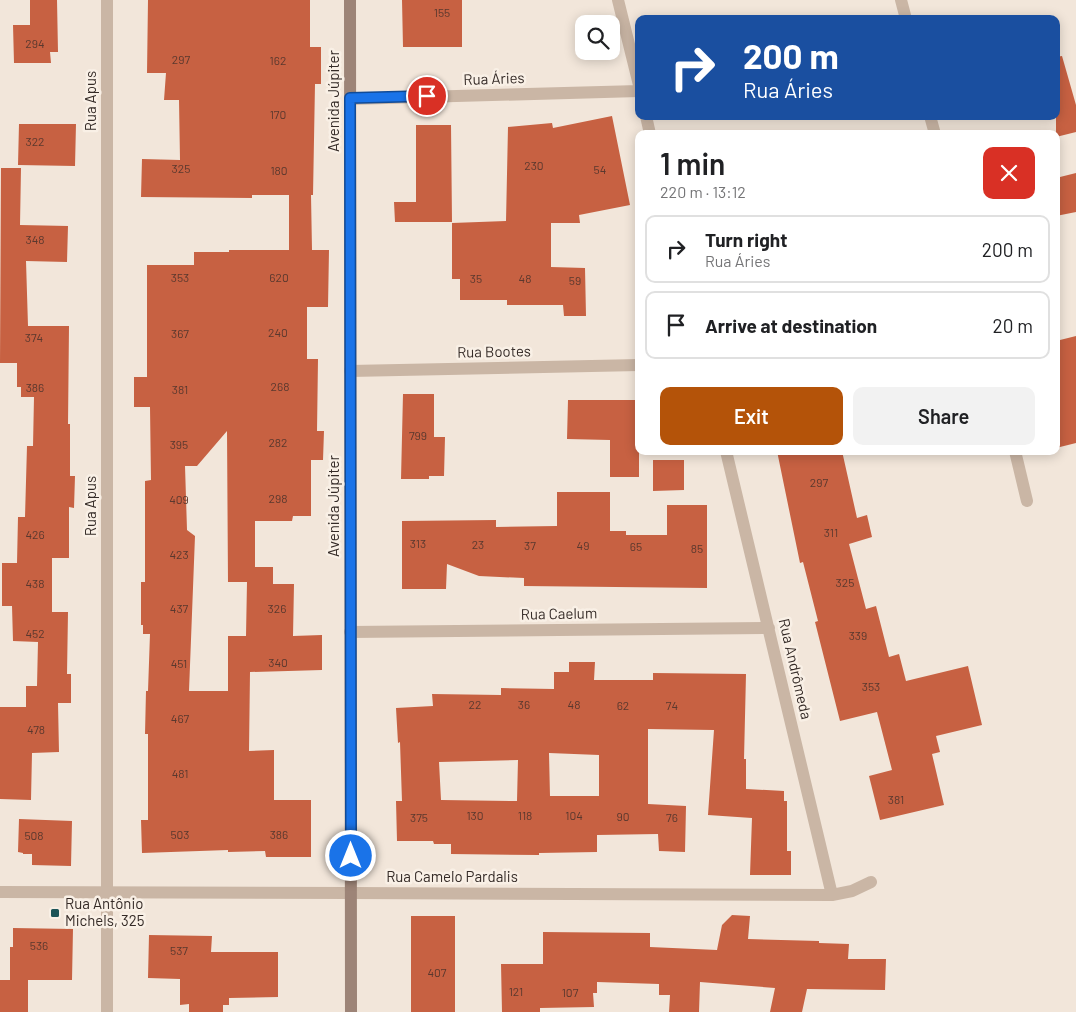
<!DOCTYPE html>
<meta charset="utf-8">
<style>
:root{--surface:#fff;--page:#f2f2f2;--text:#202124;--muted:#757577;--line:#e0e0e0;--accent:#b45309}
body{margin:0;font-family:Barlow,sans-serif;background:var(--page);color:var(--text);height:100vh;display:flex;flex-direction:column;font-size:19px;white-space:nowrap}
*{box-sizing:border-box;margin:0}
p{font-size:16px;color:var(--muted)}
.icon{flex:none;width:28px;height:28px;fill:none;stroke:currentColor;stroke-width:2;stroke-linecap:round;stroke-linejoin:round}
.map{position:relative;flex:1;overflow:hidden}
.sheet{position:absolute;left:635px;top:130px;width:425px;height:325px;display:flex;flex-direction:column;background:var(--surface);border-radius:10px;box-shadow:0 2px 12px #0003}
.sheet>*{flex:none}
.top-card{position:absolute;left:635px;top:15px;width:425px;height:105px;border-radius:10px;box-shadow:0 2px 12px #0003;background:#1a4fa0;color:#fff;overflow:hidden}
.tools{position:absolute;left:575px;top:15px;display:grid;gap:10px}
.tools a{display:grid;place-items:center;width:45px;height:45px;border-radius:10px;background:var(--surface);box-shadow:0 2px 12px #0003;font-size:25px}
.pin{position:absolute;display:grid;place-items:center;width:42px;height:42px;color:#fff;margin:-21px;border:2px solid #fff;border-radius:50%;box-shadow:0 1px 5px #0007}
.me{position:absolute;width:55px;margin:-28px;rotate:0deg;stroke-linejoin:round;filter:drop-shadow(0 0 4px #0008)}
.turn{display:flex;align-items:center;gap:18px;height:105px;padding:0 25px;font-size:22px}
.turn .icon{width:65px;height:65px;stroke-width:2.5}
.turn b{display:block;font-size:35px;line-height:42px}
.round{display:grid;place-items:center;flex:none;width:52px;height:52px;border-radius:10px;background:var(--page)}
.headline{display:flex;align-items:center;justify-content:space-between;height:85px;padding:0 25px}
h1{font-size:30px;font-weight:600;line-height:38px}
.action{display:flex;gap:10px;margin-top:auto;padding:10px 25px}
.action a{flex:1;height:58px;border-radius:10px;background:var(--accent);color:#fff;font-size:20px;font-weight:600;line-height:58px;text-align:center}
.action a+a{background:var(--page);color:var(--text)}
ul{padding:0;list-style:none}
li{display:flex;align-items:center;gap:15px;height:68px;margin:0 10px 8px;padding:0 15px;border:2px solid var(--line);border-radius:10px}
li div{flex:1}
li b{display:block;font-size:19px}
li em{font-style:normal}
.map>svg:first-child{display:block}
</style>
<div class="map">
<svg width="1076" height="1012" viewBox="0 0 1076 1012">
<rect width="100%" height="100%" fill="#f2e6da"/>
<!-- building -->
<path fill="#c76142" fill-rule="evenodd" d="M30,0H57L58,52H50L51,63H14L13,25H30Z
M148,0H310V47H321V84H315L313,195H311L312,250H329L328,307H307V359H318L317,431H324L323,460H311V516H293L292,521H255V567H273V584H294L293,636L322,635V670L250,672L249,751L274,750V800H311V857H266L265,851L228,852V850L142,853L141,820H148V734H145L146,691H148L150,634H143V625H141V582H145V481L151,480L150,407H134V377H147V265H194V252H229V250H289V195H252V198L141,197L142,159L180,160L179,100H164L166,73H147ZM227,431L228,582H247L246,636H228V691H189L195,536L187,530L185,466H197Z
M402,0H462V47H403Z
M1062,56L1076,105V132L1056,137V57Z
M612,116L630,205L579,215L580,223H551V267L585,268L586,316H564L563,305H507V300H460V279H452V223L506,221L508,127L552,123L553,128Z
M19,124H76L75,166L18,165Z
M416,125H451L452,222H395L394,202H416Z
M1,168H21L20,225L68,226L67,262L26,261L28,326H69L68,424H70V476H75L74,508L69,507V558H52V612H68L67,674H71V703H58L59,752L32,753L31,800L0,799V707H26V686H37L38,642L13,641L12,606H2V563H17L18,517H25L27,446H33L34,397H21V387H17V363H0Z
M1076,173V212L1056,216V178Z
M1076,336V443L1056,448V341Z
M403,394H434V437H445L444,476H429V479H401Z
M568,400H639V477H610V440L567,439Z
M777,451H842L857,518L867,515L872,537L849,544L866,609L876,606L889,657L899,654L906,681L968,666L982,725L936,736L940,752L932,754L944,805L880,820L869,776L892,770L877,712L840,721L815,622L818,621L803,562L800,563Z
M653,460H684V490L653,491Z
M557,492H610V531H626V535H667V505H707V588L524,586V578L479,576L447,564L446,589H402V521L496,520V527L557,526Z
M569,662H595L594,680H653V673L746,674L744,759H746V789L784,791V801H787V851H791V875H750L752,818L708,815L714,730L648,729V804L686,806L685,852L659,851L658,834L597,835V852L539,853V855L451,854V844H434L433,841H397L396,801H402L400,742L398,743L396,708L433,706L432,694L501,695V688L554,689V672H569ZM549,753L599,755V796H550ZM518,760L517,801L441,800L439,762Z
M19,819L72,821L71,866L32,865V854H23V853L18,852Z
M732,915L750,916L748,939L819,941V943L849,944L848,959H886L885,990L807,989L802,1012H770L775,988L700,982L699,1012H669L670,995H659V984L597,982V993H593L594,1007L540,1008V1012H502L501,964H543V932L650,933V947L717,950L722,925Z
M411,916H455V1012H411Z
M13,928L73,929L72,980H10V947H13Z
M149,935L212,936L211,952H278V997L229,998V1005H223V1012H189V1004L180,1005V979L148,978Z
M0,980H28V1012H0Z"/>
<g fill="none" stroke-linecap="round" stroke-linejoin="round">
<!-- minor -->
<path stroke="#cab6a5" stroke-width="12" d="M618,0L639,85
M901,0L906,19
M350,99L639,91
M646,116L650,134
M930,116L935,134
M350,371L639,365
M726,451L832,895
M1015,451L1027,501
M350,632L769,628
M351,893L832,895L852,891L871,882
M107,1012V0"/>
<!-- tertiary -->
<path stroke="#cab6a5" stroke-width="12" d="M0,892L351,893"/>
<!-- secondary -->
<path stroke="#9d8477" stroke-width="12" d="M350,0L351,1012"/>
</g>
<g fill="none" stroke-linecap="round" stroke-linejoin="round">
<!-- route casing -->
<g stroke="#114b97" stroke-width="12">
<path id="route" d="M351,856L350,98L427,96"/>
</g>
<!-- route -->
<use href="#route" stroke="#1a73e8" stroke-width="9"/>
</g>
<!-- markers -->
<rect fill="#1c5457" stroke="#f9f0e6" stroke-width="2" x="50" y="908" width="10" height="10" rx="2.5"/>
<g text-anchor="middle" stroke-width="5" stroke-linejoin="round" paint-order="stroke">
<!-- number labels -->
<g font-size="12" fill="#5a382e">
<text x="442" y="17">155</text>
<text x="35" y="48">294</text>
<text x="181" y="64">297</text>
<text x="278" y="65">162</text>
<text x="278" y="119">170</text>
<text x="35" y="146">322</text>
<text x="534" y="170">230</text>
<text x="181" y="173">325</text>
<text x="600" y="174">54</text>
<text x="279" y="175">180</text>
<text x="35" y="244">348</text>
<text x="180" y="282">353</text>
<text x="279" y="282">620</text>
<text x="476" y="283">35</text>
<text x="525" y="283">48</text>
<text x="575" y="285">59</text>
<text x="278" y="337">240</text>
<text x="180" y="338">367</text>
<text x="34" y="342">374</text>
<text x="280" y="391">268</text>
<text x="35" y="392">386</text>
<text x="180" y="394">381</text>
<text x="418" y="440">799</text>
<text x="278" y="447">282</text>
<text x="179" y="449">395</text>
<text x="819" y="487">297</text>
<text x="278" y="503">298</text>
<text x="179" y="504">409</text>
<text x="831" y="537">311</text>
<text x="35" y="539">426</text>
<text x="418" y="548">313</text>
<text x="478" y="549">23</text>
<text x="530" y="550">37</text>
<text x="583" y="550">49</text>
<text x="636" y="551">65</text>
<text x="697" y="553">85</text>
<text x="179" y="559">423</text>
<text x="845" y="587">325</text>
<text x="35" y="588">438</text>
<text x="179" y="613">437</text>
<text x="277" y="613">326</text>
<text x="35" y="638">452</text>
<text x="858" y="640">339</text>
<text x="278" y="667">340</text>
<text x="179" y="668">451</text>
<text x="871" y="691">353</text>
<text x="475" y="709">22</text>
<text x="524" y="709">36</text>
<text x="574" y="709">48</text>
<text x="623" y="710">62</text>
<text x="672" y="710">74</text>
<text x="180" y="723">467</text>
<text x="36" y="734">478</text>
<text x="180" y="778">481</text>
<text x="896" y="804">381</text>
<text x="475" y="820">130</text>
<text x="525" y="820">118</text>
<text x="574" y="820">104</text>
<text x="623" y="821">90</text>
<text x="419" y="822">375</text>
<text x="672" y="822">76</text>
<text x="180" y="839">503</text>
<text x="279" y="839">386</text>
<text x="34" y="840">508</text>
<text x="39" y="950">536</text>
<text x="179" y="955">537</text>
<text x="437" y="977">407</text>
<text x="516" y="996">121</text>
<text x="570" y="997">107</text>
</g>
<!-- street labels -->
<g font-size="15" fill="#352b27" stroke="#f9f0e6">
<text transform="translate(494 79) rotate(-2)" y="5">Rua Áries</text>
<text transform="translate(91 101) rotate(-90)" y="5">Rua Apus</text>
<text transform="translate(334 101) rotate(-90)" y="5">Avenida Júpiter</text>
<text transform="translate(494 352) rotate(-1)" y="5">Rua Bootes</text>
<text transform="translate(91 506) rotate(-90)" y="5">Rua Apus</text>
<text transform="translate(334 506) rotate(-90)" y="5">Avenida Júpiter</text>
<text transform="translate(559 614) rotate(-1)" y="5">Rua Caelum</text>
<text transform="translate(795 669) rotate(77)" y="5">Rua Andrômeda</text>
<text x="452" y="882">Rua Camelo Pardalis</text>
</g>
<!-- poi labels -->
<g font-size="15" fill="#352b27" stroke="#f9f0e6" text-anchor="start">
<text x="65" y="909">Rua Antônio<tspan x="65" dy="17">Michels, 325</tspan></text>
</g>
</g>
</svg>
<div class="tools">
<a><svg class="icon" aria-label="search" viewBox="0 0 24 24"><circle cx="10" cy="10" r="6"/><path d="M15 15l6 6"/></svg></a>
</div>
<div class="pin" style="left:427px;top:96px;background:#d93025"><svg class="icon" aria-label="arrive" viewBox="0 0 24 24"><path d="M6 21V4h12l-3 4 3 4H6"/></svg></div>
<svg class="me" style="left:351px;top:856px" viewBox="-20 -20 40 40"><circle r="17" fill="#1a73e8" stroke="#fff" stroke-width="3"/><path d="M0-11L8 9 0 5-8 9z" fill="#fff"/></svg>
<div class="top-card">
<div class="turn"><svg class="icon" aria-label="right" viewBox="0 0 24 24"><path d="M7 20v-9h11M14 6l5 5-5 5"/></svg><div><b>200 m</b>Rua Áries</div></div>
</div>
<section class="sheet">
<div class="headline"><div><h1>1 min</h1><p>220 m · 13:12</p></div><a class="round" style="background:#d93025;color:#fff"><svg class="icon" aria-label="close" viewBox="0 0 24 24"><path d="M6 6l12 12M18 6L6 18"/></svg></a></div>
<ul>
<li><svg class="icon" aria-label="right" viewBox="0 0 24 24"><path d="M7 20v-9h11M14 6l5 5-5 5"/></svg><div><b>Turn right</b><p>Rua Áries</p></div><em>200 m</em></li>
<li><svg class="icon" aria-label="arrive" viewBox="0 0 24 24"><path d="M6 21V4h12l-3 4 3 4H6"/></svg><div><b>Arrive at destination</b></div><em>20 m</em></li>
</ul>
<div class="action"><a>Exit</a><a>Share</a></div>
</section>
</div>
